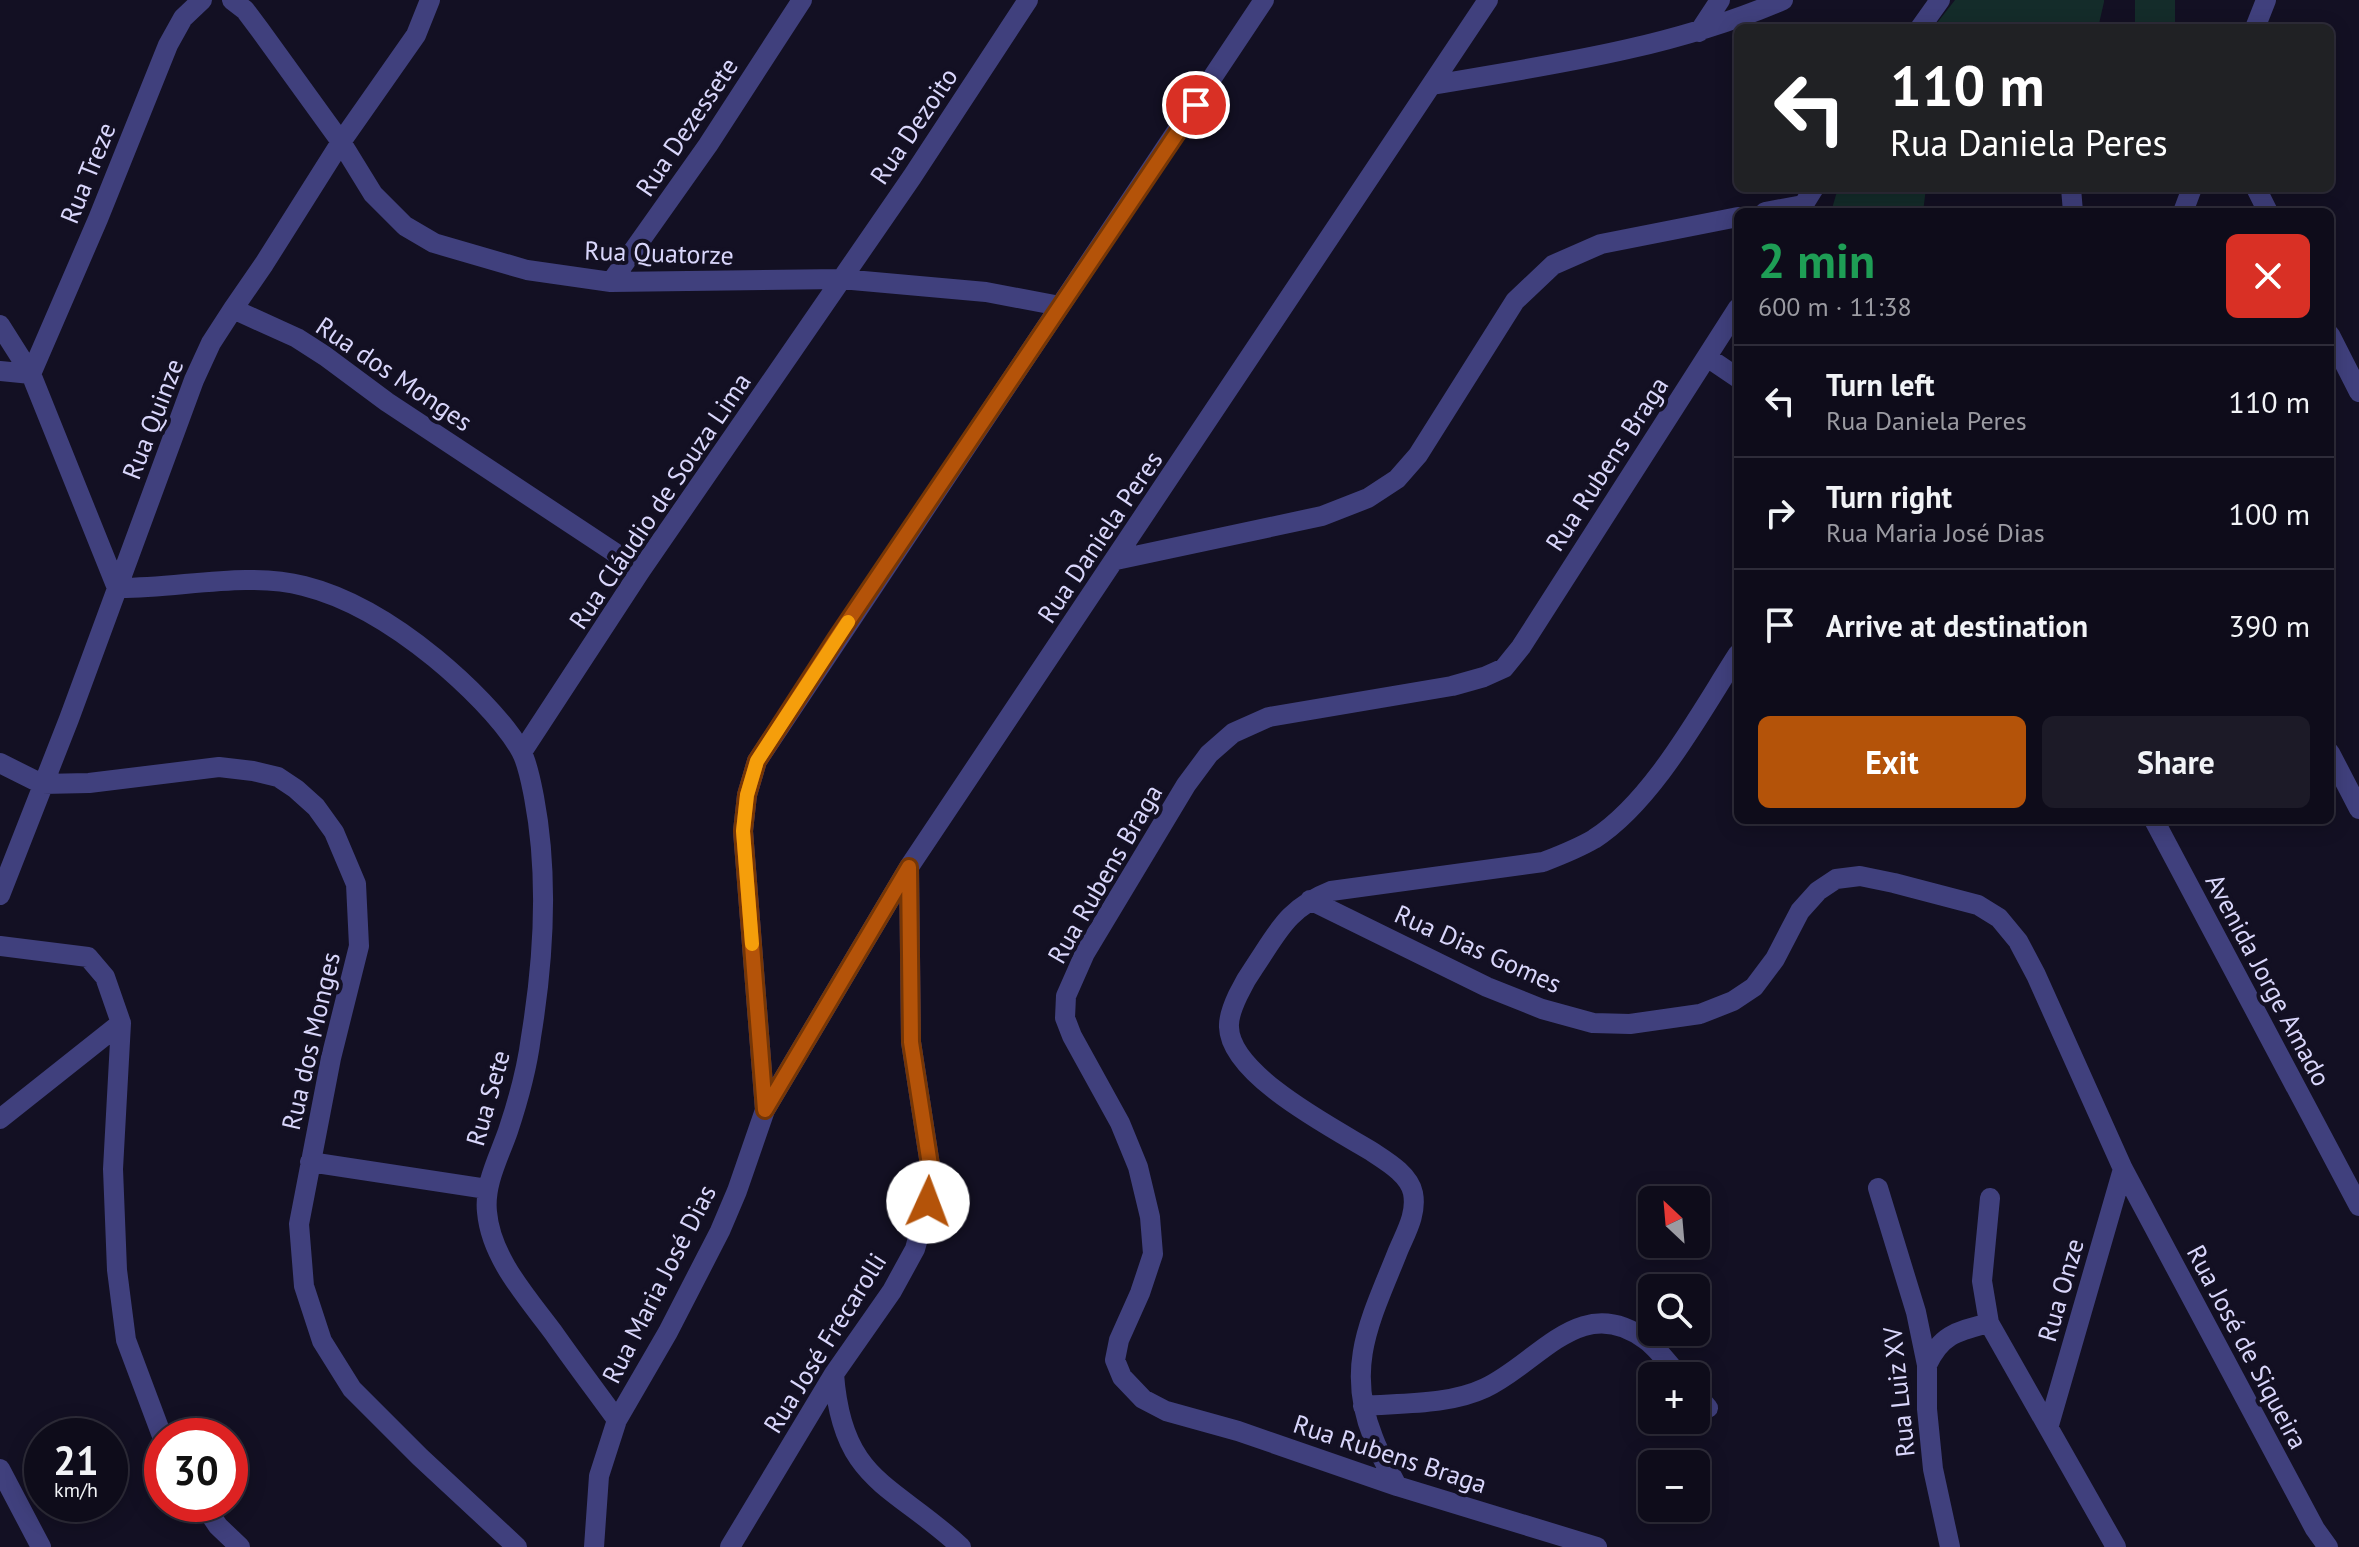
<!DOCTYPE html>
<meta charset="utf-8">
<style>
:root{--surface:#0e0c1a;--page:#1c1a27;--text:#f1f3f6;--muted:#9b9ba2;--line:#2e2c39;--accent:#b45309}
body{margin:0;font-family:"PT Sans",sans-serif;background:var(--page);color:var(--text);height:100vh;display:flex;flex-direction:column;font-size:30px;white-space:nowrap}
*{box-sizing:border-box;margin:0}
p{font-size:26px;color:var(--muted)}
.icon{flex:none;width:44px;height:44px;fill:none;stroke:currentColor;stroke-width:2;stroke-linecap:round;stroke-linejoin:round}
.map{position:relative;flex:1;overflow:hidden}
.details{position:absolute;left:1734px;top:208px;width:600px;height:616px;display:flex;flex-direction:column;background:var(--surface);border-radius:12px;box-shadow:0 4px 20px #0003,0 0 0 2px var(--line)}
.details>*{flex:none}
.banner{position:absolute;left:1734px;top:24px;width:600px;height:168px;border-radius:12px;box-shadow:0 4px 20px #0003,0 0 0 2px var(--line);background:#202124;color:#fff;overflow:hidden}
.needle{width:52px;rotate:334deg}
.fabs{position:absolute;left:1638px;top:1186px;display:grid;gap:16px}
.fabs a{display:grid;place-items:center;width:72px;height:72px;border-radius:12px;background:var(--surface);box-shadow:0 4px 20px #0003,0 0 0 2px var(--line);font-size:40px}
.speed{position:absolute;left:24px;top:1418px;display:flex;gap:16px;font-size:40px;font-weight:700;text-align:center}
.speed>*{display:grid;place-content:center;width:104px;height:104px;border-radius:50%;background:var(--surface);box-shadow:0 4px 20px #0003,0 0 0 2px var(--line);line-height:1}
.speed small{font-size:20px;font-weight:400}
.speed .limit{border:12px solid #d22;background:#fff;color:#111}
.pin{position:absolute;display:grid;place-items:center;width:68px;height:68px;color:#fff;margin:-34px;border:4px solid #fff;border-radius:50%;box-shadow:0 2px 8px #0007}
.me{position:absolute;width:88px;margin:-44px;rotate:2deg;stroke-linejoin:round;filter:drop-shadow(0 0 6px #0008)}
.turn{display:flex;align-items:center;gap:28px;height:168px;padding:0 24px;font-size:36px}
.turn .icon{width:104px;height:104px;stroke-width:2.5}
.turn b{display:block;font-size:56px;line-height:68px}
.round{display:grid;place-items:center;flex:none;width:84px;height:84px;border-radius:12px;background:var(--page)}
.headline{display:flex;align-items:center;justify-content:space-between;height:136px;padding:0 24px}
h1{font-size:48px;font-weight:600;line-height:60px;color:#1e9e55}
.button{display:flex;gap:16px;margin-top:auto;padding:16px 24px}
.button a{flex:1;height:92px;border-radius:12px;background:var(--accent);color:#fff;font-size:32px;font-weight:600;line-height:92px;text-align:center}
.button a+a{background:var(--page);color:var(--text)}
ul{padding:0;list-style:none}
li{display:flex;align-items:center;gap:24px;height:112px;padding:0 24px;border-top:2px solid var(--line)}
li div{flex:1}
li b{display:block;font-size:30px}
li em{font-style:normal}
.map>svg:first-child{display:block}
</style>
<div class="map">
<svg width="2359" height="1547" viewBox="0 0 2359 1547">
<rect width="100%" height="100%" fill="#131023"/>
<!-- green -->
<path fill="#142c2a" d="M1955,0H2104V2L2098,28H2071L2037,22L2029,28H1933Z
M2135,0H2175V25L2171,28H2139L2135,24Z
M1838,188H1926L1923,212H1831Z"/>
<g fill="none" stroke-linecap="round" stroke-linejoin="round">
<!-- minor -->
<path stroke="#40407d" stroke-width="20" d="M232,0L245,10L260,30L341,142L373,194L405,226L434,243L527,270L611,282L841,279L986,292L1060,306
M1920,28L1940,0
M2255,28L2266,0
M1699,32L1720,0
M1432,85C1551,65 1672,48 1783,0
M2071,188L2073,212
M2256,188L2268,212
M1765,212L1803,205
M1799,212L1814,188
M2183,212L2192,188
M611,282L708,145L802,0
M233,309L297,338L325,356L387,402L641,570
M0,325L31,374L117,588
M2330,335L2359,392
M1707,357L1738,378
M0,371L31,374
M31,374L98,219L168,45L183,18L202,0
M1116,560L1322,516L1368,498L1397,479L1418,455L1515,301L1553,265L1601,244L1738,217
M117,588C177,589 246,571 304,586C352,598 397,627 435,658C463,681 503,719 521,751C528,764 531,782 534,797C549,876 544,958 531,1037C527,1069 518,1101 508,1131C499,1157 484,1184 487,1212C491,1258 527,1297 553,1332C574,1362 596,1391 617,1420
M522,752L641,570L912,177L1028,0
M2330,753L2359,809
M0,763L42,784L89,783L219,767L253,771L278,777L296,789L316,807L334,832L356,884L359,946L331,1058L299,1224L304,1286L322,1341L352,1389L420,1457L517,1547
M2154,820L2359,1206
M0,895L69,719L194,380L211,343L233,309L264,264L341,142L416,35L430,0
M1310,900L1487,987L1542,1009L1593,1023L1630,1024L1700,1014L1733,1001L1754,987L1775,959L1800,911L1818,891L1836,879L1860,876L1894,883L1978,905L1999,918L2018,941L2036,975L2123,1169L2315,1529L2328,1547
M0,946L88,957L105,977L121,1023L113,1169L117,1270L126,1340L162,1436
M765,1110L909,867L1488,0
M0,1119L121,1023
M310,1162L487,1189
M1878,1188L1916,1312L1927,1365V1409L1933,1469L1950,1547
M1990,1198L1982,1281L1989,1323L2116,1547
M1927,1365C1941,1334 1958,1331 1989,1323
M834,1374C842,1482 892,1483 961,1547
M1696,1394L1708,1408
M1363,1406C1402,1403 1449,1405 1485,1388C1539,1363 1581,1291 1646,1340C1658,1349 1669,1364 1679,1376
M2049,1425L2123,1169
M0,1469L41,1547
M1397,1486C1389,1470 1379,1454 1373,1437C1344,1365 1372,1317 1398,1251C1406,1232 1417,1214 1413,1193C1409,1174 1386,1161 1371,1151C1333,1128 1230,1075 1229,1027C1228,1010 1245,980 1255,966C1279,930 1288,908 1331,891L1543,862C1561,855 1577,849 1594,839C1653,801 1700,713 1738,654
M203,1504L218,1526L240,1547
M594,1547L599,1476L617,1420L668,1332L720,1231L737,1191L765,1110L743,831L747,795L757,761L1264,0
M730,1547L834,1374L892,1291L915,1249L928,1202L930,1165L911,1042L909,867
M1597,1547L1397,1486L1238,1431L1166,1411L1143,1399L1122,1377L1115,1360L1119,1340L1140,1293L1153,1254L1150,1217L1138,1167L1120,1123L1072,1036L1065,1018L1066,996L1085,953L1186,785L1209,754L1233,733L1269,717L1452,686L1484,677L1504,668L1521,647L1738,308"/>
</g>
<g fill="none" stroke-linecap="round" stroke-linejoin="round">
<!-- route casing -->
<g stroke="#753606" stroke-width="20">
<path id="route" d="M928,1202L930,1165L911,1042L909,867L765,1110L743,831L747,795L757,761L836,639L1196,105"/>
</g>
<!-- route -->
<use href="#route" stroke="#b45309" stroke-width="14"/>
<!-- slow -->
<path stroke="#f59e0b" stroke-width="14" d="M752,944L743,831L747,795L757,761L848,622"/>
</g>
<g text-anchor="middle" stroke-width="8" stroke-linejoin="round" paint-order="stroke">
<!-- street labels -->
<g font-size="26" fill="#d9d6fb" stroke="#131023">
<text transform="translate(914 126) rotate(-56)" y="9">Rua Dezoito</text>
<text transform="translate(687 127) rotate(-56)" y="9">Rua Dezessete</text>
<text transform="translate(88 173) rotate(-68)" y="9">Rua Treze</text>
<text transform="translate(659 253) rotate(2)" y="9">Rua Quatorze</text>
<text transform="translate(394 374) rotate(34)" y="9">Rua dos Monges</text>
<text transform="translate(153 419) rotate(-69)" y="9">Rua Quinze</text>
<text transform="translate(1607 464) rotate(-57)" y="9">Rua Rubens Braga</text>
<text transform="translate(660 501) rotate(-56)" y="9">Rua Cláudio de Souza Lima</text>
<text transform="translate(1100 537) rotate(-56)" y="9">Rua Daniela Peres</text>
<text transform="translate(1105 874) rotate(-60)" y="9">Rua Rubens Braga</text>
<text transform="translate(1478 949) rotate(24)" y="9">Rua Dias Gomes</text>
<text transform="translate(2268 980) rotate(62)" y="9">Avenida Jorge Amado</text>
<text transform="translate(311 1041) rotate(-77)" y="9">Rua dos Monges</text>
<text transform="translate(488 1098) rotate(-74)" y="9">Rua Sete</text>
<text transform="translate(659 1284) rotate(-63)" y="9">Rua Maria José Dias</text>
<text transform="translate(2061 1290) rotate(-74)" y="9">Rua Onze</text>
<text transform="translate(825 1343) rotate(-58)" y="9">Rua José Frecarolli</text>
<text transform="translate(2247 1347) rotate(62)" y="9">Rua José de Siqueira</text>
<text transform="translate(1899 1392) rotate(-96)" y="9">Rua Luiz XV</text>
<text transform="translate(1390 1454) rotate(18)" y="9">Rua Rubens Braga</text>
</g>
</g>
</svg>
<div class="fabs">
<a><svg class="needle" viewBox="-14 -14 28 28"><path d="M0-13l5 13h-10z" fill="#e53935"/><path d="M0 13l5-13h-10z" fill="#9b9ba2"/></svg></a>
<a><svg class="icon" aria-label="search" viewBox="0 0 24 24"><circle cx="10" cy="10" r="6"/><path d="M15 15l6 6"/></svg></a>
<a>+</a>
<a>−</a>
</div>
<div class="speed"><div>21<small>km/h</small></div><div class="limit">30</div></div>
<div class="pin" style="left:1196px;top:105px;background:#d93025"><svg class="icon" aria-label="arrive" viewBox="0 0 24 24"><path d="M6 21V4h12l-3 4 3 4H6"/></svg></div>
<svg class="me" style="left:928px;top:1202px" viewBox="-20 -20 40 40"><circle r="19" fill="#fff"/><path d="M0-13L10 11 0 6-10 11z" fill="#b45309"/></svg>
<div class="banner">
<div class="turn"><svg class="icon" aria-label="left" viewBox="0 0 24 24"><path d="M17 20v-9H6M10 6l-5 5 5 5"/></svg><div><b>110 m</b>Rua Daniela Peres</div></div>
</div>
<section class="details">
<div class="headline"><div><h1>2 min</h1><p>600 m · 11:38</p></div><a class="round" style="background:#d93025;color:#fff"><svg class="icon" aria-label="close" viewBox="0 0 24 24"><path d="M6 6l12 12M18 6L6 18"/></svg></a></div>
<ul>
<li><svg class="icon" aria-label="left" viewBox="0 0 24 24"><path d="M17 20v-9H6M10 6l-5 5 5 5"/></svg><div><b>Turn left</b><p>Rua Daniela Peres</p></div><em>110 m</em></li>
<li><svg class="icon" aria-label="right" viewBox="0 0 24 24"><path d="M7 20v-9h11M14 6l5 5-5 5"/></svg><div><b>Turn right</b><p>Rua Maria José Dias</p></div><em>100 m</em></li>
<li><svg class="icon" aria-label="arrive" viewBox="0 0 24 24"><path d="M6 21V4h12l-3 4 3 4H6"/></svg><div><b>Arrive at destination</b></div><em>390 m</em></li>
</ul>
<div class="button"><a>Exit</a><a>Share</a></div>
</section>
</div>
